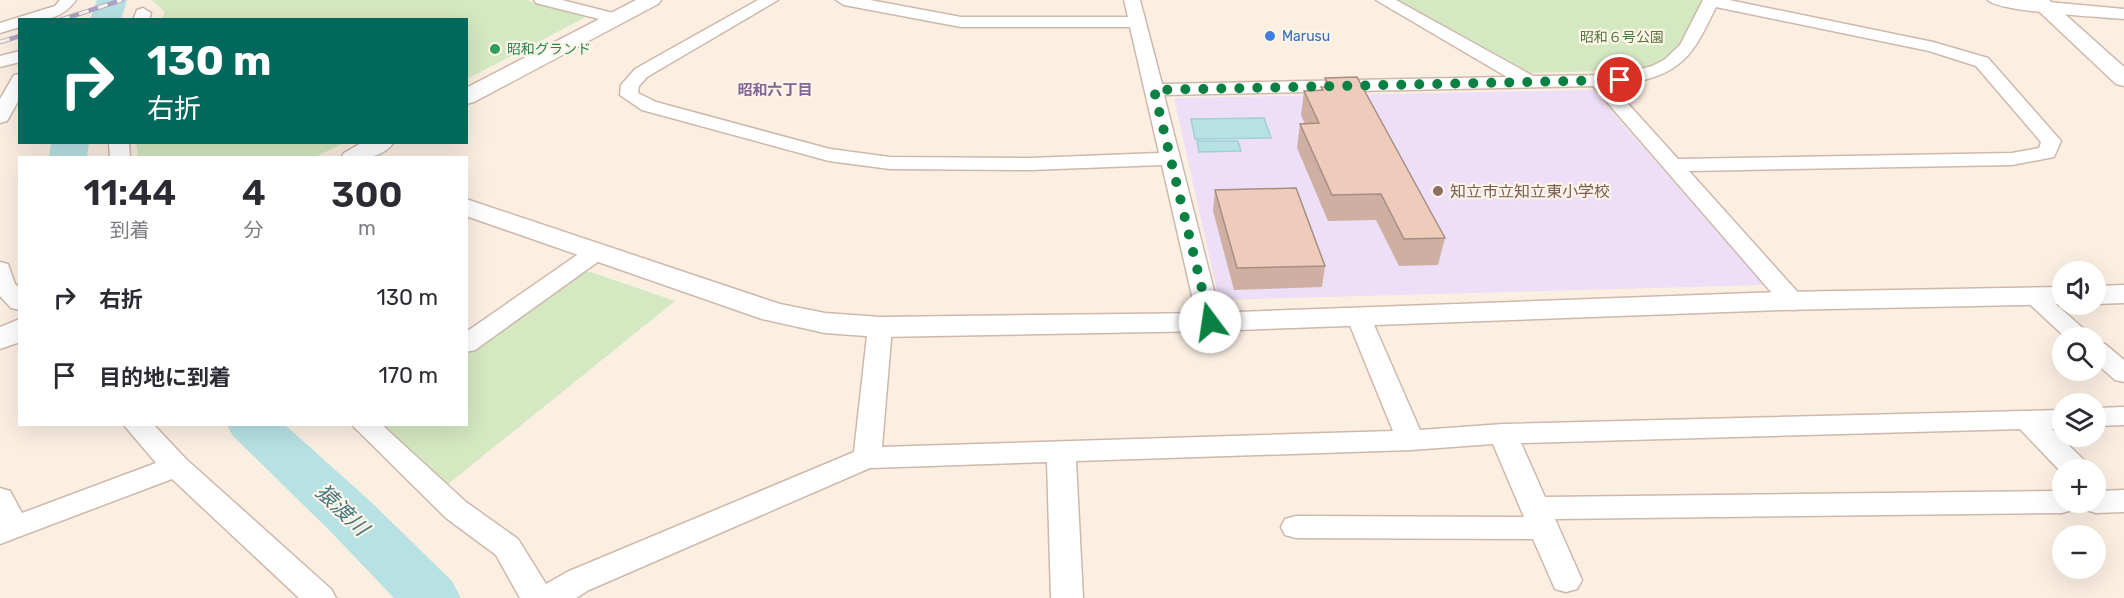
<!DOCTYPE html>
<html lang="ja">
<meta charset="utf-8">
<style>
:root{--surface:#fff;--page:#f2f2f3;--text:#2b2b33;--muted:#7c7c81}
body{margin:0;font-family:Rubik,"Noto Sans JP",sans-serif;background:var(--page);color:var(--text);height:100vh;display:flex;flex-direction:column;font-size:22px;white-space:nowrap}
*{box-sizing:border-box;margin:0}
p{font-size:20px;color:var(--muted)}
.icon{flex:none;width:33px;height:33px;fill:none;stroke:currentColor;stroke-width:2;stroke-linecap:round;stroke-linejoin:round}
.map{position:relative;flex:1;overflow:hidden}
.drawer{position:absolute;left:18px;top:156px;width:450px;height:270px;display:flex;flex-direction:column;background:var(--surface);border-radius:0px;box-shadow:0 6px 24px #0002}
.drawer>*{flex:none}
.hud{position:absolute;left:18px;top:18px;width:450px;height:126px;border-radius:0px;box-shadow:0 6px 24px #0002;background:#00695c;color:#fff;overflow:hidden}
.controls{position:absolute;left:2052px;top:261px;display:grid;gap:12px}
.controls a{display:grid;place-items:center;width:54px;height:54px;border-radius:50%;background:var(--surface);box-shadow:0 6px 24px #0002;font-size:30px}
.pin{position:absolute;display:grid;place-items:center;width:51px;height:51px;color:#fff;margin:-26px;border:3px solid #fff;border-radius:50%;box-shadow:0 2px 6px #0007}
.me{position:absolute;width:66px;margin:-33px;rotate:346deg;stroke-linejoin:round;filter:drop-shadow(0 0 4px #0008)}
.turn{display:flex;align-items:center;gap:21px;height:126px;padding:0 30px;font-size:27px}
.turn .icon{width:78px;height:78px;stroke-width:2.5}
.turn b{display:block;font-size:42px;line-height:51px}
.eta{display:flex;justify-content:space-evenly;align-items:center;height:102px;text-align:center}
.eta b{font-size:36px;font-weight:600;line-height:42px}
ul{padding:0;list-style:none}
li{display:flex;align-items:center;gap:18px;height:78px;padding:0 30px}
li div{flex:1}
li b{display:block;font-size:22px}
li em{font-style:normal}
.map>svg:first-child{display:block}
</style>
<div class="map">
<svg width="2124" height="598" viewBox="0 0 2124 598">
<rect width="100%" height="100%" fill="#fbefe2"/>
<!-- education -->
<path fill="#ecdff7" d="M1593,90L1764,285L1219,300L1174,98Z"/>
<!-- green -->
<path fill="#d4e8c1" d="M152,0H526L586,17L467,79L466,20L157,19L162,18L165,12Z
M1396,0H1702C1677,55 1678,64 1615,76L1606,71L1527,73Z
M136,143V142L344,143L315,157H138Z
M582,272H591L675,301L448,484L382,425L466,424L467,354Z"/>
<!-- water -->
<path fill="#b8e1e3" stroke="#9ed1d5" stroke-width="1.5" d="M1264,118L1271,138L1195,139L1191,119Z
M1197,141H1238L1241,151L1199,152Z"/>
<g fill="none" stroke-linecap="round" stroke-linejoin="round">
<!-- river -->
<path fill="#b8e1e3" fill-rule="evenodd" d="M97,0H127L121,20H90Z
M51,142H89L87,158H49Z
M226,424H284L370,501L452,581L461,598H394L330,531L233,436Z"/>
<!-- minor casing -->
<g stroke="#ceb8ac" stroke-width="3">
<path id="minor" d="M60,0H76C61,21 43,20 20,20V27L0,33V23L55,6Z
M534,0H562L621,15L623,18L615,23L536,3Z
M758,0H778L647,77L639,86L638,93L656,102L830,149L890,157L1031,158L1159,153L1130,27H961L844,5L836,0H870L961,17H1128L1124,0H1140L1162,84L1507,77L1376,0H1396L1533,76L1620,75L1652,66L1664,60L1680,45L1703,0H1729L1933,42L1988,58L2061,141L2054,157L2012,165L1689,171L1803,298L1806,303L1803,308L1794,310L1785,308L1593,86L1164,95L1222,322L1219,327L1210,330L1201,327L1198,322L1162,165L1031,170L890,169L829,161L642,110L620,95L621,85L635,69ZM1716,7L1929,51L1976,66L2041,142L2039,148L2012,153L1678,159L1612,86C1623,85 1633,82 1644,80C1688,69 1697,45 1716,7Z
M1988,0H2026L2124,9V19C2102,17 1998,12 1988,0Z
M143,8L151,13L149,20H133L137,10Z
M20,51V62L0,67V56Z
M20,74V98L7,121L0,123V99L14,75Z
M109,142H129L130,158H110Z
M598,244L606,246L609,251L606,256L475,350L466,352V332L590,246Z
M0,262L8,264L15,284L20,288V310L11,308L0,296Z
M2034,290L2042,292L2094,338H2066L2022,297L2026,292Z
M1359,310L1368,313L1371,318L1420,430L1503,424L2062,410V428L2052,429L2087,463L2091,470H2062V473L2020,429L1521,443L1545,497L2062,491V502H2076L2072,510L2062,513L1555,519L1582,580L1577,589L1566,592L1555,589L1533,539L1296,538L1285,535L1281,527L1285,519L1296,516L1524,517L1493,444L1411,450L1076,461L1083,598H1051L1047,462L870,468L589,590L576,598H520L496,555L446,518L351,424H381L466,502L518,539L546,584L567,572L854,452L868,327L871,322L880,319L889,322L892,327L882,447L1393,431L1347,318L1350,313Z
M2096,342L2105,344L2124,360V382L2115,380L2096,363Z
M2124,407V425L2096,426V408Z
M123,424H153L186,459L331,589L336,598H299L172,479L0,544V488L10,491L22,513L156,463Z
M2124,490V512L2096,513L2086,510L2082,502H2096V491Z"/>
</g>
<!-- tertiary casing -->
<g stroke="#ceb8ac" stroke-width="3">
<path id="tertiary" d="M636,0H661L658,4L474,102L466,104V88Z
M2027,0H2049L2124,67V86L2116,84Z
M363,142H394C382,160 360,158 341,158L344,153Z
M466,199L780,304L825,313L880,317L1210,313L1781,292L2062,287L2064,304L1781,310L1210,331L880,337L825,333L762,319L466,216Z
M2124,285V303L2096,304V286Z
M20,319V342L0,349V327Z"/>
</g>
<!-- minor -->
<use href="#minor" fill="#fff" fill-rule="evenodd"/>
<!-- tertiary -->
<use href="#tertiary" fill="#fff" fill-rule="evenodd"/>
<!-- rail casing -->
<g stroke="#b1a2c3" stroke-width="4.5">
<path id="rail" d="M60,20L122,0
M0,42L20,36"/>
</g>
<!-- rail -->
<use href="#rail" stroke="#fef4e8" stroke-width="3" stroke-dasharray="10" stroke-linecap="butt"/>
</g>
<!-- wall -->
<path fill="#ceafa1" d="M1325,78L1445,238L1438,265L1399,266L1376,220L1328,221L1297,148L1300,124H1305L1301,115L1304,91L1321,90V87H1324Z
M1215,190L1325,266L1322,287L1234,290L1213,211Z"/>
<!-- building -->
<path fill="#efcbbb" stroke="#a78e83" stroke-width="1.5" d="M1357,77L1445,238L1404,239L1381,194L1332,195L1300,124L1319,123L1304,91L1323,90L1321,87H1330L1325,78Z
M1296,188L1325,266L1237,268L1215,190Z"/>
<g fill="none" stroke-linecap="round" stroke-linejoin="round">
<!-- route -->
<path stroke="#0b8043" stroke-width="10" stroke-dasharray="0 18" d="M1210,322L1154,90L1620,80"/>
</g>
<!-- markers -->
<circle fill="#3f7fe0" stroke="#fef4e8" stroke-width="2" cx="1270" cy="36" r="6"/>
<circle fill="#2e9e5b" stroke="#fef4e8" stroke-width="2" cx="495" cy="49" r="6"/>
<circle fill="#8d6e63" stroke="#fef4e8" stroke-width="2" cx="1438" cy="191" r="6"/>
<g text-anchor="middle" stroke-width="4.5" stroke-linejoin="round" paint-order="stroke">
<!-- far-shop labels -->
<g font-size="14" fill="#366cbe" stroke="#fef4e8" text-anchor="start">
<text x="1282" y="41">Marusu</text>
</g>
<!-- far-park labels -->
<g font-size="14" fill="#567742" stroke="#fef4e8">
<text x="1622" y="42">昭和６号公園</text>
</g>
<!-- far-leisure labels -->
<g font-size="14" fill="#27864d" stroke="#fef4e8" text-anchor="start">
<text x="507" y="54">昭和グランド</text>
</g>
<!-- far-neighbourhood labels -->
<g font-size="15" font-weight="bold" fill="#816595" stroke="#fef4e8">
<text x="775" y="95">昭和六丁目</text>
</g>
<!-- education labels -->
<g font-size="16" fill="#785e54" stroke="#fef4e8" text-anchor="start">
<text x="1450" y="197">知立市立知立東小学校</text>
</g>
<!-- near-water labels -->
<g font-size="21" font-style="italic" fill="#42787d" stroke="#fef4e8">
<text transform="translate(342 510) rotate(44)" y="7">猿渡川</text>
</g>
</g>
</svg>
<div class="controls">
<a><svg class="icon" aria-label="sound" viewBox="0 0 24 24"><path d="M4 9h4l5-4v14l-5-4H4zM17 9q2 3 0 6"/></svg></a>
<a><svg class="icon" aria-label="search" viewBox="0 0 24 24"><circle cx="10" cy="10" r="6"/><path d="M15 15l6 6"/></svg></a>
<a><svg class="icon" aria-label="layers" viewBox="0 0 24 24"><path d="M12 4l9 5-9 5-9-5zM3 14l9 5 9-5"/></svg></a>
<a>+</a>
<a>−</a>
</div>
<div class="pin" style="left:1620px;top:80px;background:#d93025"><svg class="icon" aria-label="arrive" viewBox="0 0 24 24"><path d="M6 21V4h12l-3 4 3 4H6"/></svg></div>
<svg class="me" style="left:1210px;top:322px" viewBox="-20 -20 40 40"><circle r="19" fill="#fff"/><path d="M0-13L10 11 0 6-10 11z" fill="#0b8043"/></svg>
<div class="hud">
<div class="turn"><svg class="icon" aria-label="right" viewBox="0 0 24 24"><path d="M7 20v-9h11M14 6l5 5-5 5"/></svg><div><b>130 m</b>右折</div></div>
</div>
<section class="drawer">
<div class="eta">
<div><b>11:44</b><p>到着</p></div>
<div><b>4</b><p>分</p></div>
<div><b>300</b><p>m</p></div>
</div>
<ul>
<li><svg class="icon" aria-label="right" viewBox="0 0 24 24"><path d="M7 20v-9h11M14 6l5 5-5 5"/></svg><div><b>右折</b></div><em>130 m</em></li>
<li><svg class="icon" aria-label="arrive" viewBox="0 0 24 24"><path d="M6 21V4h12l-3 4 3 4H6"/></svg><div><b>目的地に到着</b></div><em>170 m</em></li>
</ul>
</section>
</div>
